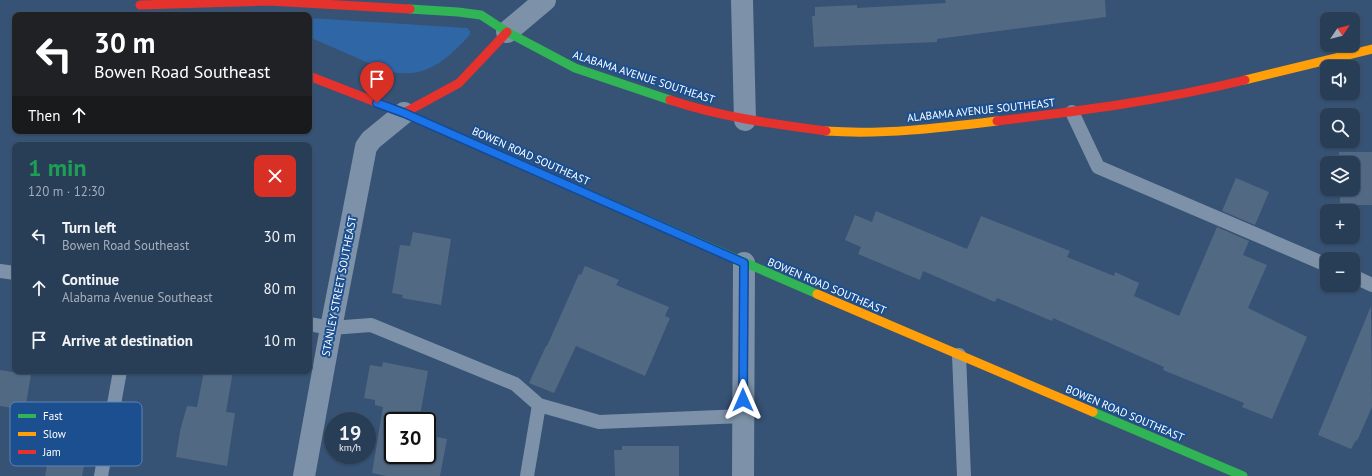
<!DOCTYPE html>
<meta charset="utf-8">
<style>
:root{--surface:#283e57;--page:#30455d;--text:#f1f3f6;--muted:#a5aeba;--line:#44576d}
body{margin:0;font-family:"PT Sans",sans-serif;background:var(--page);color:var(--text);height:100vh;display:flex;flex-direction:column;font-size:15px;white-space:nowrap}
*{box-sizing:border-box;margin:0}
p{font-size:13px;color:var(--muted)}
.icon{flex:none;width:22px;height:22px;fill:none;stroke:currentColor;stroke-width:2;stroke-linecap:round;stroke-linejoin:round}
.map{position:relative;flex:1;overflow:hidden}
.drawer{position:absolute;left:12px;top:142px;width:300px;height:232px;display:flex;flex-direction:column;background:var(--surface);border-radius:8px;box-shadow:0 1px 3px #0004,0 0 0 1px var(--line)}
.drawer>*{flex:none}
.top-card{position:absolute;left:12px;top:12px;width:300px;height:122px;border-radius:8px;box-shadow:0 1px 3px #0004,0 0 0 1px var(--line);background:#202124;color:#fff;overflow:hidden}
.needle{width:26px;rotate:55deg}
.tools{position:absolute;left:1320px;top:12px;display:grid;gap:8px}
.tools a{display:grid;place-items:center;width:40px;height:40px;border-radius:8px;background:var(--surface);box-shadow:0 1px 3px #0004,0 0 0 1px var(--line);font-size:20px}
.speed{position:absolute;left:324px;top:412px;display:flex;gap:8px;font-size:20px;font-weight:700;text-align:center}
.speed>*{display:grid;place-content:center;width:52px;height:52px;border-radius:50%;background:var(--surface);box-shadow:0 1px 3px #0004,0 0 0 1px var(--line);line-height:1}
.speed small{font-size:10px;font-weight:400}
.speed .limit{border:2px solid #111;border-radius:6px;background:#fff;color:#111}
.pin{position:absolute;display:grid;place-items:center;width:34px;height:34px;color:#fff;margin:-41px -17px;border-radius:50% 50% 50% 0;rotate:-45deg;box-shadow:0 0 4px #0007}
.pin .icon{rotate:45deg}
.me{position:absolute;width:44px;margin:-22px;rotate:0deg;stroke-linejoin:round;filter:drop-shadow(0 0 3px #0008)}
.turn{display:flex;align-items:center;gap:14px;height:84px;padding:0 16px;font-size:18px}
.turn .icon{width:52px;height:52px;stroke-width:2.5}
.turn b{display:block;font-size:28px;line-height:34px}
.then{display:flex;align-items:center;height:38px;padding:0 16px;background:#0003;gap:8px;font-size:15px}
.round{display:grid;place-items:center;flex:none;width:42px;height:42px;border-radius:8px;background:var(--page)}
.headline{display:flex;align-items:center;justify-content:space-between;height:68px;padding:0 16px}
h1{font-size:24px;font-weight:800;line-height:30px;color:#1e9e55}
ul{padding:0;list-style:none}
li{display:flex;align-items:center;gap:12px;height:52px;padding:0 16px}
li div{flex:1}
li b{display:block;font-size:15px}
li em{font-style:normal}
.map>svg:first-child{display:block}
</style>
<div class="map">
<svg width="1372" height="476" viewBox="0 0 1372 476">
<rect width="100%" height="100%" fill="#365274"/>
<!-- green -->
<path fill="#2f66a5" d="M309,18L467,28L470,31V34C467,39 462,43 457,48C436,69 416,78 387,71L309,37Z"/>
<!-- building -->
<path fill="#526984" d="M945,0H1105L1106,17L937,39V42L814,47L812,16H815V7L857,5V8L946,3Z
M1339,152H1372V205H1340V189H1353V163H1339Z
M1236,178L1269,192L1255,225L1222,211Z
M876,211L967,249L981,216L1070,251L1067,257L1114,276L1115,272L1139,283L1134,296L1179,316L1217,227L1249,241L1243,255L1267,265L1248,308L1307,337L1272,419L1242,407L1244,403L1163,370L1164,367L1053,318L1052,321L997,298L995,302L923,271L920,280L858,254L861,247L845,240L855,215L872,222Z
M413,232L451,239L441,305L402,298L403,295L392,293L400,245L410,246Z
M585,266L619,280L616,285L669,307L665,316L670,318L645,376L576,346L554,393L529,383L546,346H547L579,274L581,275Z
M1371,306L1372,407L1357,441L1356,440L1351,449L1318,435Z
M383,362L428,371L419,421H393V455H427V435L447,439L440,476H386L372,473L383,407L375,405V400L364,398L370,365L382,367Z
M0,370L31,375L25,410L0,406Z
M204,371H233L226,412L235,413L227,466L176,457L180,431L187,406L197,407Z
M51,444L87,451L82,476H45Z
M622,446H679V476H615L614,450H622Z"/>
<g fill="none" stroke-linecap="round" stroke-linejoin="round">
<!-- lane -->
<path stroke="#7d92a8" stroke-width="14" d="M1072,112L1098,167L1327,265
M0,271L15,273
M1353,276L1372,285
M309,324L331,328L371,325L515,384L539,405L599,422L743,416
M959,355L964,476
M101,476L120,371
M527,476L539,405"/>
<!-- street -->
<path stroke="#7d92a8" stroke-width="22" d="M742,0L745,120
M507,32L545,0
M304,476L331,328L366,147L371,140L404,113
M743,476L744,263"/>
<!-- fast -->
<path stroke="#30b455" stroke-width="9" d="M410,9L458,12L481,15L507,32L575,68L670,100
M572,187L817,294
M1093,412L1243,476"/>
<!-- slow -->
<path stroke="#ff9f0a" stroke-width="9" d="M1245,80L1372,49
M826,131C883,135 940,128 997,121
M817,294L1093,412"/>
<!-- jam -->
<path stroke="#e5322d" stroke-width="9" d="M140,5L269,1L410,9
M309,76L404,113L572,187
M670,100C721,117 773,124 826,131
M404,113L459,83L507,32
M997,121C1080,111 1164,100 1245,80"/>
</g>
<g fill="none" stroke-linecap="round" stroke-linejoin="round">
<!-- route casing -->
<g stroke="#114b97" stroke-width="10">
<path id="route" d="M377,103L404,113L744,263L743,400"/>
</g>
<!-- route -->
<use href="#route" stroke="#1a73e8" stroke-width="7"/>
</g>
<g text-anchor="middle" stroke-width="4" stroke-linejoin="round" paint-order="stroke">
<!-- street labels -->
<g font-size="11" fill="#fff" stroke="#1b4f8f">
<text transform="translate(644 77) rotate(18)" y="4">ALABAMA AVENUE SOUTHEAST</text>
<text transform="translate(981 110) rotate(-6)" y="4">ALABAMA AVENUE SOUTHEAST</text>
<text transform="translate(531 156) rotate(24)" y="4">BOWEN ROAD SOUTHEAST</text>
<text transform="translate(339 286) rotate(-79)" y="4">STANLEY STREET SOUTHEAST</text>
<text transform="translate(827 286) rotate(23)" y="4">BOWEN ROAD SOUTHEAST</text>
<text transform="translate(1125 413) rotate(23)" y="4">BOWEN ROAD SOUTHEAST</text>
</g>
</g>
<!-- legend -->
<rect x="10" y="402" width="132" height="64" rx="6" fill="#1b4f8f" stroke="#5f84b1" stroke-width="1"/>
<rect x="18" y="414" width="18" height="4" fill="#30b455"/>
<rect x="18" y="432" width="18" height="4" fill="#ff9f0a"/>
<rect x="18" y="450" width="18" height="4" fill="#e5322d"/>
<g font-size="11" fill="#fff">
<text x="43" y="420">Fast</text>
<text x="43" y="438">Slow</text>
<text x="43" y="456">Jam</text>
</g>
</svg>
<div class="tools">
<a><svg class="needle" viewBox="-14 -14 28 28"><path d="M0-13l5 13h-10z" fill="#e53935"/><path d="M0 13l5-13h-10z" fill="#a5aeba"/></svg></a>
<a><svg class="icon" aria-label="sound" viewBox="0 0 24 24"><path d="M4 9h4l5-4v14l-5-4H4zM17 9q2 3 0 6"/></svg></a>
<a><svg class="icon" aria-label="search" viewBox="0 0 24 24"><circle cx="10" cy="10" r="6"/><path d="M15 15l6 6"/></svg></a>
<a><svg class="icon" aria-label="layers" viewBox="0 0 24 24"><path d="M12 4l9 5-9 5-9-5zM3 14l9 5 9-5"/></svg></a>
<a>+</a>
<a>−</a>
</div>
<div class="speed"><div>19<small>km/h</small></div><div class="limit">30</div></div>
<div class="pin" style="left:377px;top:103px;background:#d93025"><svg class="icon" aria-label="arrive" viewBox="0 0 24 24"><path d="M6 21V4h12l-3 4 3 4H6"/></svg></div>
<svg class="me" style="left:743px;top:400px" viewBox="-20 -20 40 40"><path d="M0-17L14 15 0 8-14 15z" fill="#1a73e8" stroke="#fff" stroke-width="4"/></svg>
<div class="top-card">
<div class="turn"><svg class="icon" aria-label="left" viewBox="0 0 24 24"><path d="M17 20v-9H6M10 6l-5 5 5 5"/></svg><div><b>30 m</b>Bowen Road Southeast</div></div>
<div class="then">Then<svg class="icon" aria-label="ahead" viewBox="0 0 24 24"><path d="M12 20V5M6 11l6-6 6 6"/></svg></div>
</div>
<section class="drawer">
<div class="headline"><div><h1>1 min</h1><p>120 m · 12:30</p></div><a class="round" style="background:#d93025;color:#fff"><svg class="icon" aria-label="close" viewBox="0 0 24 24"><path d="M6 6l12 12M18 6L6 18"/></svg></a></div>
<ul>
<li><svg class="icon" aria-label="left" viewBox="0 0 24 24"><path d="M17 20v-9H6M10 6l-5 5 5 5"/></svg><div><b>Turn left</b><p>Bowen Road Southeast</p></div><em>30 m</em></li>
<li><svg class="icon" aria-label="ahead" viewBox="0 0 24 24"><path d="M12 20V5M6 11l6-6 6 6"/></svg><div><b>Continue</b><p>Alabama Avenue Southeast</p></div><em>80 m</em></li>
<li><svg class="icon" aria-label="arrive" viewBox="0 0 24 24"><path d="M6 21V4h12l-3 4 3 4H6"/></svg><div><b>Arrive at destination</b></div><em>10 m</em></li>
</ul>
</section>
</div>
